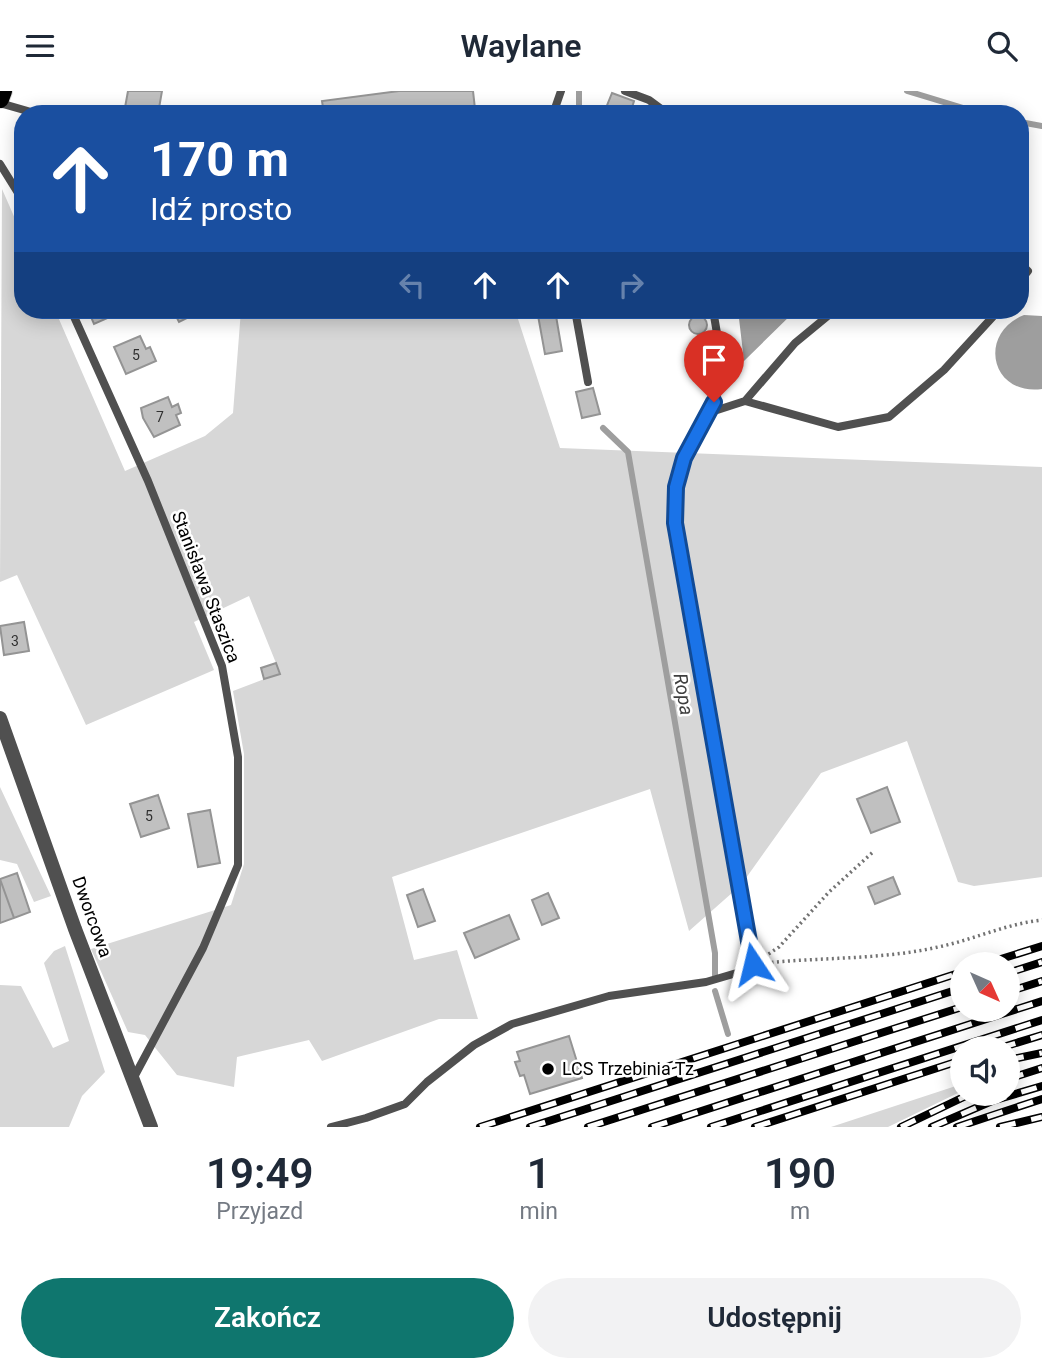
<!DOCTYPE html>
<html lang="pl">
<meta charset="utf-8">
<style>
:root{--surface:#fff;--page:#f2f2f3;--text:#1f2937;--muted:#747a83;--accent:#0f766e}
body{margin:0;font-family:Roboto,sans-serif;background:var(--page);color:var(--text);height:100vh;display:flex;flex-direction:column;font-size:26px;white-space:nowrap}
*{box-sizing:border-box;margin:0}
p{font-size:23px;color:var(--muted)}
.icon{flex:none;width:38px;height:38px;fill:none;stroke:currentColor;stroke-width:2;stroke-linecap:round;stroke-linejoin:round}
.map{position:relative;height:1036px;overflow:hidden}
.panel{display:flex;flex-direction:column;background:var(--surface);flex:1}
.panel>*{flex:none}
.top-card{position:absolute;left:14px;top:14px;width:1015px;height:214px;border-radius:28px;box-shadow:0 4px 18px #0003;background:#1a4fa0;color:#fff;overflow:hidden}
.needle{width:46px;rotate:135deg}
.tools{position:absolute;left:950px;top:861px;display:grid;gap:14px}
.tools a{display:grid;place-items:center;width:70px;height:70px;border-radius:50%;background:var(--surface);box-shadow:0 4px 18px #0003;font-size:35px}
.pin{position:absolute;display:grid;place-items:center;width:60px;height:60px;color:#fff;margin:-72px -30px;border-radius:50% 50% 50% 0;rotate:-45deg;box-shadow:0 0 7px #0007}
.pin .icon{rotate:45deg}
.me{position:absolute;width:77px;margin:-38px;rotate:350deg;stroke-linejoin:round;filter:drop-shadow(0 0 5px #0008)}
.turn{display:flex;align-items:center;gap:24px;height:147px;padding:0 21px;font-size:32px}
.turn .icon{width:91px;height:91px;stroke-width:2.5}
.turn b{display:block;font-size:49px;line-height:60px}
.lanes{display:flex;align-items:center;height:66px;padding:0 21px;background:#0003;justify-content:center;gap:35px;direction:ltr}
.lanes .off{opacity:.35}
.eta{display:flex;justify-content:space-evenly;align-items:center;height:119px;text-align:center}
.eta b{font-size:42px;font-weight:600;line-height:49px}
.action{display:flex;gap:14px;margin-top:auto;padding:14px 21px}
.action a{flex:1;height:80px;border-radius:42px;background:var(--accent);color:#fff;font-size:28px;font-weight:600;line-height:80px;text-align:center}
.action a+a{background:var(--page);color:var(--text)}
header{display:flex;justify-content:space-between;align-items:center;height:91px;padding:0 21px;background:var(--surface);font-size:32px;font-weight:600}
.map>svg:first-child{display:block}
</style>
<header><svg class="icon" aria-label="menu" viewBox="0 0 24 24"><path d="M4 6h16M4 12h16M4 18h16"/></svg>Waylane<svg class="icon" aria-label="search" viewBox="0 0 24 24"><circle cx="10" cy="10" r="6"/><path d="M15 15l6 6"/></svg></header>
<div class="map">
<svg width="1042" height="1036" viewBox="0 0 1042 1036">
<rect width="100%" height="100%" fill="#fff"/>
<!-- green -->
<path fill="#d7d7d7" d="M2,98L23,146V219H55L125,380L205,345L233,322L241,219H419L517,225L560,357L1042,376V786L974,795L958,791L907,650L821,682L741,794L689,840L650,698L392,786L414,869L457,859L478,928H439L322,970L309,949L237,966L234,996L177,984L145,944L128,941L91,858L231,814L244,773V663L233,600L280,582L249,505L194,531L214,579L86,634L17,484L0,491Z
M0,696L51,805L34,811L17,773L0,769Z
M65,855L105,981L82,1005L69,1036H0V894L21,895L53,957L69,950L44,872L54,860Z
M962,993V1000L888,1036H831Z"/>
<!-- water -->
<path fill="#9e9e9e" d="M738,219H796L744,270Z
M1024,224L1042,225V298C991,305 977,243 1024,224Z"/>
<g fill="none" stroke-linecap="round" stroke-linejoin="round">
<!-- stream -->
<path stroke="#9e9e9e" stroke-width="6" d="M907,0L983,23
M579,23V0
M1020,31L1042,35
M603,337L628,361L715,862V885
M715,900L728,943"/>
</g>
<!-- building -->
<path fill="#c0c0c0" stroke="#949494" stroke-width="2" d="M128,0H162L158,23L124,22Z
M399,0H473L475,18L442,23H324L322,10Z
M612,2L634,10L630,23H621L606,17Z
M88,219H123V220L94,233Z
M173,219H193L195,223L179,231Z
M537,219H555L562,260L545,263Z
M689 234a9 9 0 1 1 18 0a9 9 0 1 1-18 0Z
M140,245L146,258L150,256L156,270L126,283L114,256Z
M593,297L600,323L582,327L576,301Z
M168,306L172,316L178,313L181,322L176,324L180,334L154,346L143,327L141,317Z
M24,531L29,560L4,564L0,535Z
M276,572L280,583L264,588L261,577Z
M887,696L900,731L871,742L857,708Z
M158,704L169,737L141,746L130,713Z
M210,719L220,772L198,776L188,723Z
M17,782L30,821L14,827L0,788Z
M893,786L900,803L875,813L868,796Z
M0,788L14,827L0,832Z
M423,798L435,830L418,836L407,804Z
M548,802L559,827L542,834L532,809Z
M509,824L519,848L475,867L464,842Z
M569,945L582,987L530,1003L524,984L520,985L515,971L520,970L517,961Z"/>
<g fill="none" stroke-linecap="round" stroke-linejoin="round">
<!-- primary casing -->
<g stroke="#dbdbdb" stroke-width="20">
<path id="primary" d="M0,8L3,0"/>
</g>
<!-- path -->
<path stroke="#727272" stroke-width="3.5" stroke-dasharray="2 3.5" stroke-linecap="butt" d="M764,866L779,856L829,801L873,761
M766,872C823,866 881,869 938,856C973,849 1005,833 1042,829"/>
<!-- lane -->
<path stroke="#505050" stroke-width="8" d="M625,0L649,9L668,23
M0,12L38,23
M553,23L561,0
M0,73L23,110
M1020,172L1028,180L1020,190
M71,219L148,390L222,575L238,666V774L203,857L133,988
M575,219L588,291
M745,310L838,336L889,326L944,279L999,219
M708,322L745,310L795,252L835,219
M331,1036L366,1027L405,1013L427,991L474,954L512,933L609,905L706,891L740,881L753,873L675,432L676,396L684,367L714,311L724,283L713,219"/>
<!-- street -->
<path stroke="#505050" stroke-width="14" d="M0,627L75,838L151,1036"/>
<!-- primary -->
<use href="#primary" stroke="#000" stroke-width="18"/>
<!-- rail casing -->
<g stroke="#000" stroke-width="8">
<path id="rail" d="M985,873L1042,855
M1008,882L1042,871
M1008,901L1042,890
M1000,957L1042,944
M1008,969L1042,962
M1008,988L1042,977
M480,1036L962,881
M530,1036L962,897
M588,1036L962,916
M652,1036L1042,910
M711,1036L1042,929
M755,1036L962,969
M901,1036L970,1003
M932,1036L992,1010L1042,995
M957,1036L1042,1008
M1000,1036L1042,1026"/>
</g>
<!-- rail -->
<use href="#rail" stroke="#fff" stroke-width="5" stroke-dasharray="16" stroke-linecap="butt"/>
</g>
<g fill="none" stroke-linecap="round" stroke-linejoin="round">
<!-- route casing -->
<g stroke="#114b97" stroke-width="18">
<path id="route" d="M714,311L684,367L676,396L675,432L753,873"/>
</g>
<!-- route -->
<use href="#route" stroke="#1a73e8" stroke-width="12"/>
</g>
<!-- markers -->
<circle fill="#000" stroke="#fff" stroke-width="2.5" cx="548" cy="978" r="7"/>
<g text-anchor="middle" stroke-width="5" stroke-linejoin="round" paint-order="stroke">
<!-- number labels -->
<g font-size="14" fill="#303030">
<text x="136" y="269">5</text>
<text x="160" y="331">7</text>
<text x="15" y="555">3</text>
<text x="149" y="730">5</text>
</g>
<!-- street labels -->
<g font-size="18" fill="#000" stroke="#fff">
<text transform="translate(206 496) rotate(69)" y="6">Stanisława Staszica</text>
<text transform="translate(92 826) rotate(70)" y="6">Dworcowa</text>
</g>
<!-- poi labels -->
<g font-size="18" fill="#000" stroke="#fff" text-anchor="start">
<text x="562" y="984">LCS Trzebinia Tz</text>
</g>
<!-- water labels -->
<g font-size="19" font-style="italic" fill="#3f3f3f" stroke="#fff">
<text transform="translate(684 603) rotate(80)" y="7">Ropa</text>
</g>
</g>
</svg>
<div class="tools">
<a><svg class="needle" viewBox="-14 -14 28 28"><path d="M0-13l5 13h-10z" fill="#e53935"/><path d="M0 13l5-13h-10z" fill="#747a83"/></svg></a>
<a><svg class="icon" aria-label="sound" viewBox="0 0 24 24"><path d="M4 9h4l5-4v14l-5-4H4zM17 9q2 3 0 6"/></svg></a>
</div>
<div class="pin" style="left:714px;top:311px;background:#d93025"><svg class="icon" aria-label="arrive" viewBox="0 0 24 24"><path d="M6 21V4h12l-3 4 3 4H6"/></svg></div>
<svg class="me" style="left:753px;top:873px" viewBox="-20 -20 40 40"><path d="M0-17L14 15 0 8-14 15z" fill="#1a73e8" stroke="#fff" stroke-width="4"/></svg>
<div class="top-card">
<div class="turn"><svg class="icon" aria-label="ahead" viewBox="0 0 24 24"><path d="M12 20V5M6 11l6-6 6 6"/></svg><div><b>170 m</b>Idź prosto</div></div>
<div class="lanes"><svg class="icon off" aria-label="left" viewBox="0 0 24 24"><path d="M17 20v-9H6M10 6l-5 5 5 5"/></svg><svg class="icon" aria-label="ahead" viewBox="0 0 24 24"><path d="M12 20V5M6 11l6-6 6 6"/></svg><svg class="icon" aria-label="ahead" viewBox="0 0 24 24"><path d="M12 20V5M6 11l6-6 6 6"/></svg><svg class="icon off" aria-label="right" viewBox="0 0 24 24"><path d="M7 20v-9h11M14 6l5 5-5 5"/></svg></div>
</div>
</div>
<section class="panel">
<div class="eta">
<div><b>19:49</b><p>Przyjazd</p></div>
<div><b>1</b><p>min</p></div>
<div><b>190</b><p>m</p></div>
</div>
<div class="action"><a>Zakończ</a><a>Udostępnij</a></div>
</section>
